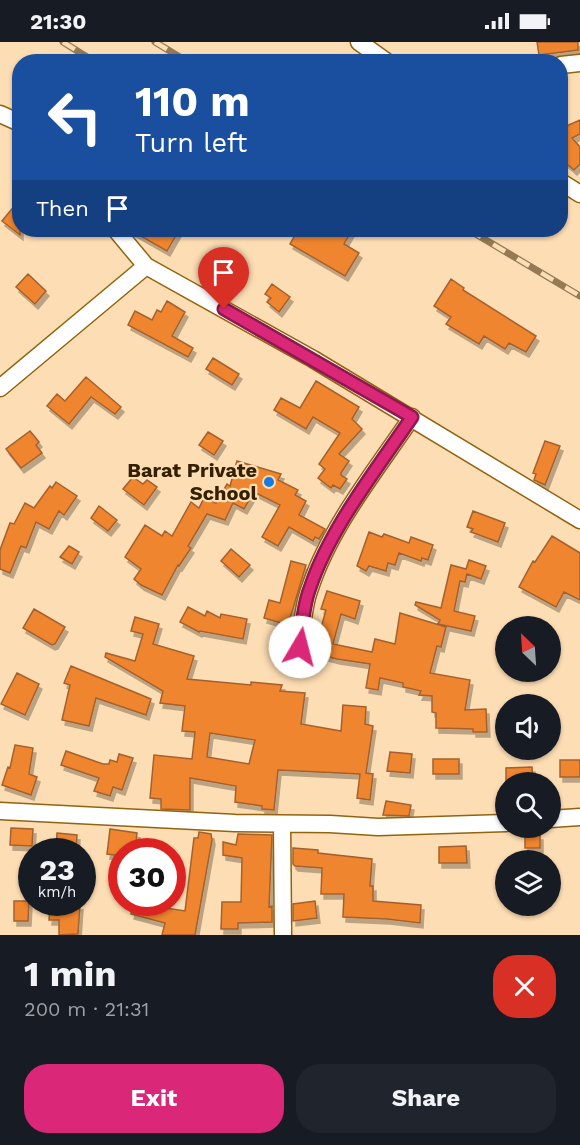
<!DOCTYPE html>
<meta charset="utf-8">
<style>
:root{--surface:#171b24;--page:#20242c;--text:#f1f3f6;--muted:#9ea1a6;--accent:#db2777}
body{margin:0;font-family:"Work Sans",sans-serif;background:var(--page);color:var(--text);height:100vh;display:flex;flex-direction:column;font-size:22px;white-space:nowrap}
*{box-sizing:border-box;margin:0}
p{font-size:20px;color:var(--muted)}
.icon{flex:none;width:33px;height:33px;fill:none;stroke:currentColor;stroke-width:2;stroke-linecap:round;stroke-linejoin:round}
.map{position:relative;height:893px;overflow:hidden}
.side{display:flex;flex-direction:column;background:var(--surface);flex:1}
.side>*{flex:none}
.guide{position:absolute;left:12px;top:12px;width:556px;height:183px;border-radius:24px;box-shadow:0 2px 4px #0004;background:#1a4fa0;color:#fff;overflow:hidden}
.needle{width:39px;rotate:335deg}
.tools{position:absolute;left:495px;top:574px;display:grid;gap:12px}
.tools a{display:grid;place-items:center;width:66px;height:66px;border-radius:50%;background:var(--surface);box-shadow:0 2px 4px #0004;font-size:30px}
.speed{position:absolute;left:18px;top:796px;display:flex;gap:12px;font-size:30px;font-weight:700;text-align:center}
.speed>*{display:grid;place-content:center;width:78px;height:78px;border-radius:50%;background:var(--surface);box-shadow:0 2px 4px #0004;line-height:1}
.speed small{font-size:15px;font-weight:400}
.speed .limit{border:9px solid #d22;background:#fff;color:#111}
.pin{position:absolute;display:grid;place-items:center;width:51px;height:51px;color:#fff;margin:-62px -26px;border-radius:50% 50% 50% 0;rotate:-45deg;box-shadow:0 0 6px #0007}
.pin .icon{rotate:45deg}
.me{position:absolute;width:66px;margin:-33px;rotate:8deg;stroke-linejoin:round;filter:drop-shadow(0 0 4px #0008)}
.turn{display:flex;align-items:center;gap:21px;height:126px;padding:0 24px;font-size:27px}
.turn .icon{width:78px;height:78px;stroke-width:2.5}
.turn b{display:block;font-size:42px;line-height:51px}
.then{display:flex;align-items:center;height:57px;padding:0 24px;background:#0003;gap:12px;font-size:22px}
.round{display:grid;place-items:center;flex:none;width:63px;height:63px;border-radius:24px;background:var(--page)}
.overview{display:flex;align-items:center;justify-content:space-between;height:102px;padding:0 24px}
h1{font-size:36px;font-weight:700;line-height:45px}
.primary-button{display:flex;gap:12px;margin-top:auto;padding:12px 24px}
.primary-button a{flex:1;height:69px;border-radius:24px;background:var(--accent);color:#fff;font-size:24px;font-weight:700;line-height:69px;text-align:center}
.primary-button a+a{background:var(--page);color:var(--text)}
.status{display:flex;justify-content:space-between;align-items:center;height:42px;padding:0 30px;background:var(--surface);direction:ltr}
.status svg{height:16px;fill:currentColor}
.map>svg:first-child{display:block}
</style>
<div class="status"><b>21:30</b><svg viewBox="0 0 49 12"><path d="M0 12V9h3v3zM5 12V6h3v6zM10 12V3h3v9zM15 12V0h3v12zM26 1h20v11H26zM47 4h2v5h-2z"/></svg></div>
<div class="map">
<svg width="580" height="893" viewBox="0 0 580 893">
<defs>
<filter id="shadow"><feDropShadow dx="3" dy="5" stdDeviation="0" flood-color="#0004"/></filter>
</defs>
<rect width="100%" height="100%" fill="#fdddb3"/>
<!-- building -->
<path fill="#ef852d" stroke="#a4612e" stroke-width="1.5" fill-rule="evenodd" filter="url(#shadow)" d="M537,0H578V8L539,13Z
M580,78V92L572,96L580,105V122L574,128L561,117V107L565,104L563,100L561,101V81L564,85Z
M20,157V193L2,179Z
M130,188H179L167,209Z
M298,188H352L344,202L359,211L345,234L290,202Z
M28,232L46,249L35,262L16,245Z
M451,237L464,246L463,248L536,294L526,310L509,301L505,307L484,294L479,302L446,282L451,275L434,264Z
M272,242L290,255L279,270L267,260L271,256L265,252Z
M167,259L185,270L172,294L193,306L188,315L128,283L135,269L152,278L157,268L161,270Z
M213,316L239,332L232,343L206,327Z
M86,335L121,365L115,372L91,355L69,382L47,364L57,352L65,359Z
M316,339L359,365L352,377L362,387L339,412L349,419L341,431V433L347,437L340,447L333,443L331,446L318,436L325,427L319,422L340,391L313,375L306,387L274,368L281,356L300,366Z
M30,389L39,400L36,403L42,411L21,426L6,407Z
M208,390L223,399L214,413L199,403Z
M545,399L560,404L545,443L534,438L536,432L533,431Z
M237,419L281,432L278,438L298,448L295,453L306,459L299,473L325,487L319,497L315,495L313,499L289,485L278,504L262,495L280,463L254,450L244,467L233,461L225,478L207,472L188,504L191,506L179,524L178,523L162,553L141,543L134,537L141,527L125,515L145,483L162,494L165,489L172,494L191,460L199,466L204,456L216,461L227,442L230,444Z
M133,435L143,442L147,438L157,445L144,463L123,447Z
M56,440L77,454L64,473L59,469L49,487L36,480L26,506L21,504L10,531L0,527V508L10,481L14,482L25,461L34,466L50,444L52,446Z
M99,464L117,478L108,489L91,476Z
M473,469L505,481L498,500L471,490L473,487L467,485Z
M369,490L382,495L384,492L409,501L411,495L433,503L428,518L422,516L421,519L399,511L395,523L388,521L386,529L369,524L366,529L357,524Z
M552,494L580,511V558L564,550L556,565L519,545L533,519L535,520Z
M69,504L79,510L72,522L60,515Z
M231,507L250,523L239,535L221,519Z
M469,518L486,524L481,537L467,532L465,540L460,539L454,569L475,574L471,589L438,582L440,578L415,563L416,560L441,566L451,523L466,527Z
M291,519L306,523L288,583L264,576L269,558L280,561Z
M327,549L360,559L355,577L341,572L333,602L372,610L375,597L395,602L400,571L446,585L441,605L437,604L430,631L470,638L465,668L486,667L487,690H473V687L436,686V671L432,670V654L419,653L421,649L403,645V641L380,636L378,648L366,646L370,622L337,617L309,610L313,591L319,593L326,568L321,567Z
M188,565L205,574L207,569L220,576L221,572L247,577L243,597L200,589L199,590L180,580Z
M34,567L65,585L55,602L52,603L23,586Z
M135,575L159,582L153,602L194,614L187,637L251,643V640L282,643L280,649L305,651L301,682L341,689L343,663L366,665L365,682L373,684L366,731L373,732L370,758L357,756L360,732L278,728L274,768L262,767V764L235,760L236,744L190,736V768L161,767V757L150,756L154,713L192,717L195,690L182,689L185,664L160,661L163,649L105,615L106,611L135,619L143,592L131,589ZM210,691L255,698L249,722L207,715Z
M71,624L151,657L146,673L96,656L89,684L62,678L70,643L64,641Z
M17,631L39,642L25,673L1,662Z
M15,703L33,706L29,732L37,735L31,753L2,743L8,725L10,726Z
M66,709L103,722H109L110,718L117,720L119,712L133,716L122,748L113,745L110,754L94,749L99,736L61,723Z
M390,710L412,712L410,731L387,729Z
M433,717H459V732H433Z
M560,718H580V735H560Z
M532,725L533,741H506V726Z
M386,759L411,763L409,774L383,773Z
M11,786L33,787L32,804L10,803Z
M110,787L137,791L135,808L127,807L126,810H122L121,814L107,812Z
M199,790L211,792L212,798L195,893H162L165,881L131,872L134,861H160L159,865L185,869L194,796H198Z
M57,791L77,793L76,809L56,807Z
M238,792L272,793L269,865L272,864V880L238,881V887H221L222,860H241L242,816L223,813V800L236,803Z
M525,793H540V806H525Z
M466,804L467,821H439V805Z
M293,806L318,808V811L372,817L370,844H373V859L421,863L420,881L387,877L343,875L344,852H321L322,826L295,824L293,822Z
M14,859H29L28,879H14Z
M315,859L317,876L293,879V862Z
M50,863H80L78,892L59,893V878H49Z"/>
<g fill="none" stroke-linecap="round" stroke-linejoin="round">
<!-- street casing -->
<g stroke="#93630e" stroke-width="19">
<path id="street" d="M359,0L387,20
M561,23L580,21
M0,72L20,81
M561,140L580,152
M116,188L146,224L313,317L580,478
M0,346L146,224
M300,605C302,586 303,564 310,546C330,485 376,428 412,375
M0,769L235,781L330,782L378,785L506,781
M550,777L580,775
M282,782L283,893"/>
</g>
<!-- street -->
<use href="#street" stroke="#fff" stroke-width="16"/>
<!-- rail casing -->
<g stroke="#947a56" stroke-width="7">
<path id="rail" d="M63,0L95,20
M155,0L188,20
M469,188L580,254"/>
</g>
<!-- rail -->
<use href="#rail" stroke="#fdddb3" stroke-width="4.5" stroke-dasharray="14" stroke-linecap="butt"/>
</g>
<g fill="none" stroke-linecap="round" stroke-linejoin="round">
<!-- route casing -->
<g stroke="#8e194d" stroke-width="15">
<path id="route" d="M224,267L412,375C377,427 330,486 310,546C303,564 302,586 300,605"/>
</g>
<!-- route -->
<use href="#route" stroke="#db2777" stroke-width="10"/>
</g>
<!-- markers -->
<circle fill="#187ae3" stroke="#fdddb3" stroke-width="2" cx="269" cy="440" r="6"/>
<g text-anchor="middle" stroke-width="4.5" stroke-linejoin="round" paint-order="stroke">
<!-- poi labels -->
<g font-size="20" font-weight="bold" fill="#342001" stroke="#fdddb3" text-anchor="end">
<text x="257" y="435">Barat Private<tspan x="257" dy="23">School</tspan></text>
</g>
</g>
</svg>
<div class="tools">
<a><svg class="needle" viewBox="-14 -14 28 28"><path d="M0-13l5 13h-10z" fill="#e53935"/><path d="M0 13l5-13h-10z" fill="#9ea1a6"/></svg></a>
<a><svg class="icon" aria-label="sound" viewBox="0 0 24 24"><path d="M4 9h4l5-4v14l-5-4H4zM17 9q2 3 0 6"/></svg></a>
<a><svg class="icon" aria-label="search" viewBox="0 0 24 24"><circle cx="10" cy="10" r="6"/><path d="M15 15l6 6"/></svg></a>
<a><svg class="icon" aria-label="layers" viewBox="0 0 24 24"><path d="M12 4l9 5-9 5-9-5zM3 14l9 5 9-5"/></svg></a>
</div>
<div class="speed"><div>23<small>km/h</small></div><div class="limit">30</div></div>
<div class="pin" style="left:224px;top:267px;background:#d93025"><svg class="icon" aria-label="arrive" viewBox="0 0 24 24"><path d="M6 21V4h12l-3 4 3 4H6"/></svg></div>
<svg class="me" style="left:300px;top:605px" viewBox="-20 -20 40 40"><circle r="19" fill="#fff"/><path d="M0-13L10 11 0 6-10 11z" fill="#db2777"/></svg>
<div class="guide">
<div class="turn"><svg class="icon" aria-label="left" viewBox="0 0 24 24"><path d="M17 20v-9H6M10 6l-5 5 5 5"/></svg><div><b>110 m</b>Turn left</div></div>
<div class="then">Then<svg class="icon" aria-label="arrive" viewBox="0 0 24 24"><path d="M6 21V4h12l-3 4 3 4H6"/></svg></div>
</div>
</div>
<section class="side">
<div class="overview"><div><h1>1 min</h1><p>200 m · 21:31</p></div><a class="round" style="background:#d93025;color:#fff"><svg class="icon" aria-label="close" viewBox="0 0 24 24"><path d="M6 6l12 12M18 6L6 18"/></svg></a></div>
<div class="primary-button"><a>Exit</a><a>Share</a></div>
</section>
